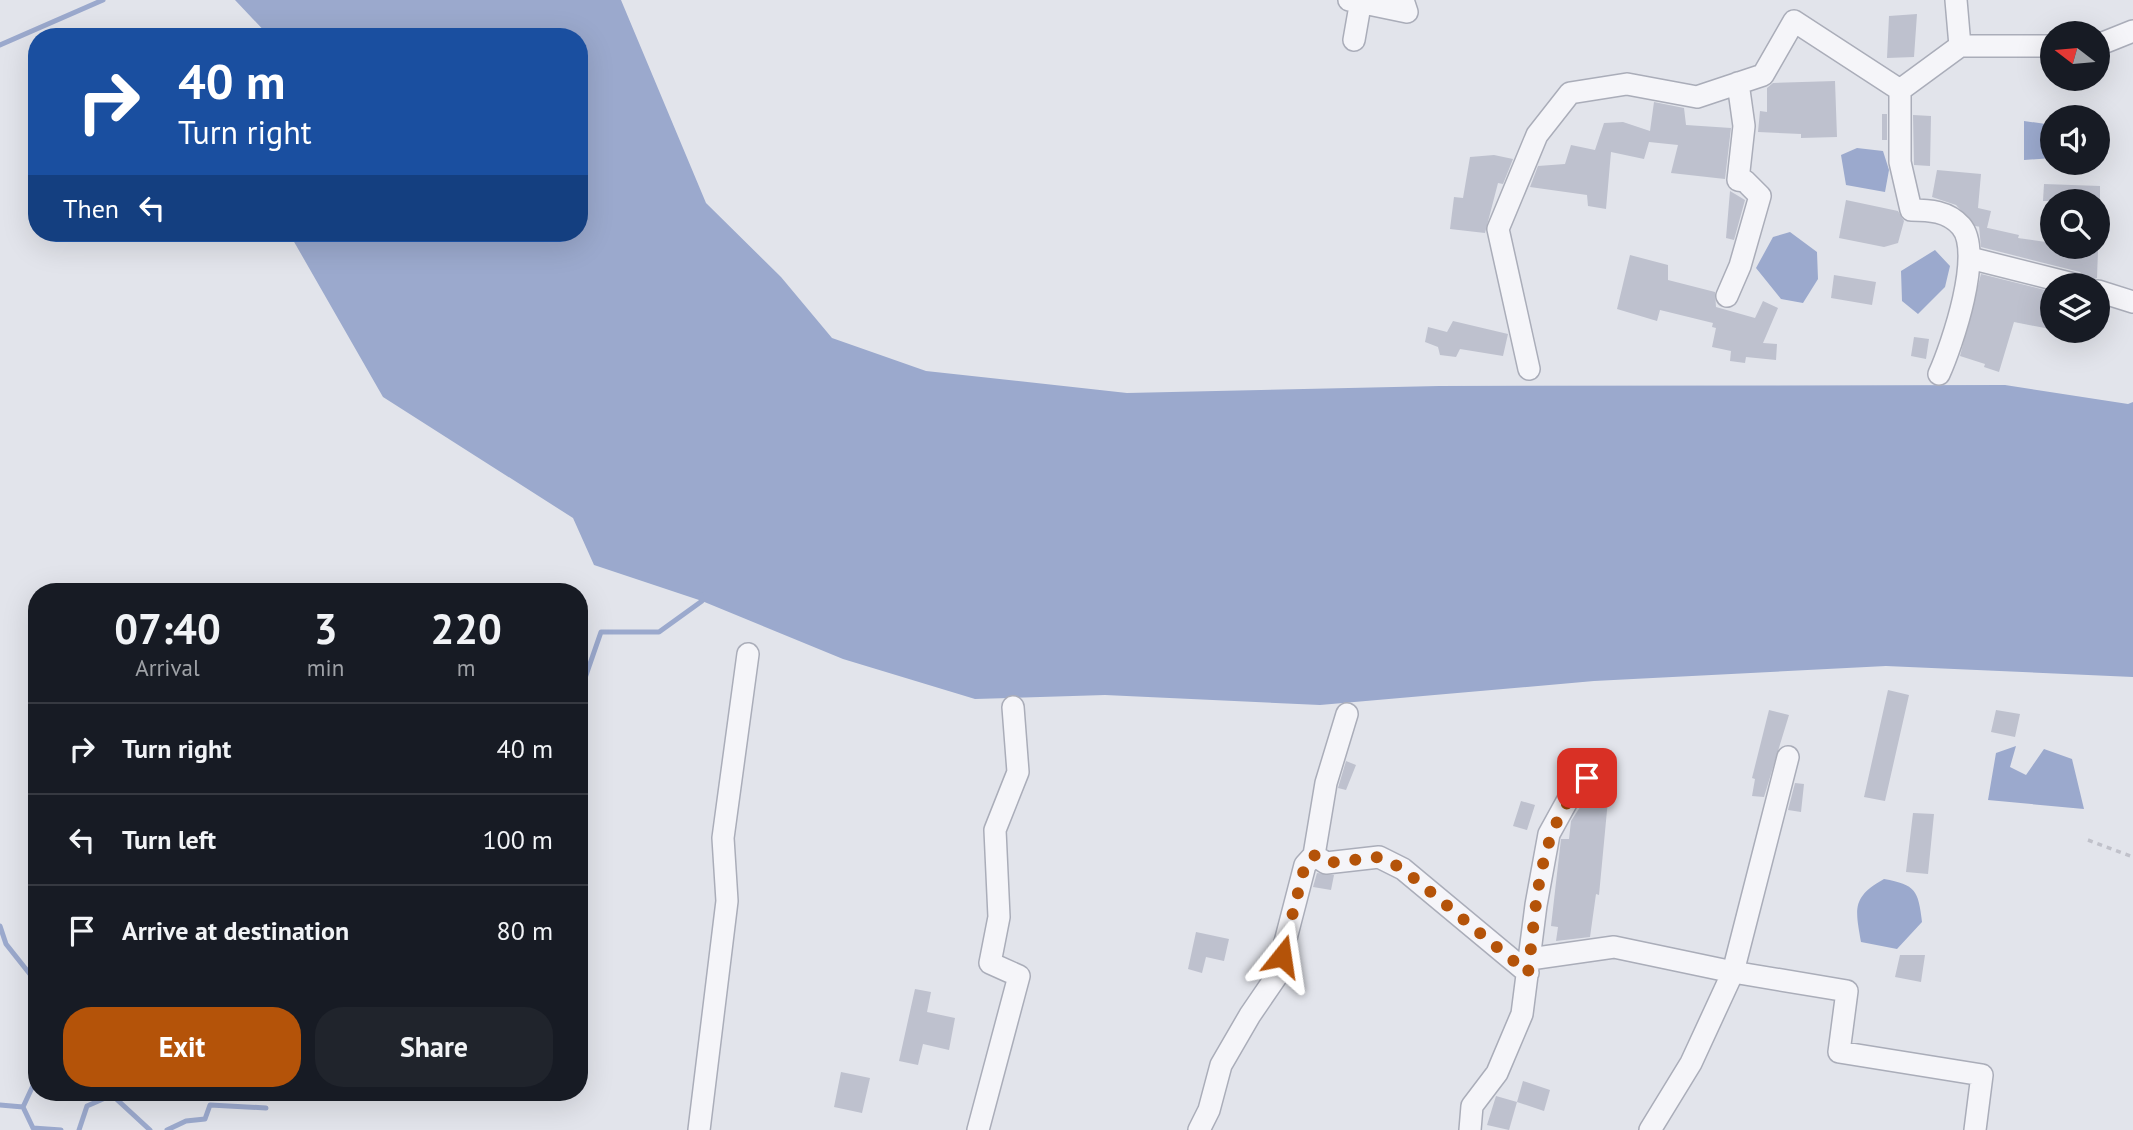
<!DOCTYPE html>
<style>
:root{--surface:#171b24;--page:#20242c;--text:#f1f3f6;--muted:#9ea1a6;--line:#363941;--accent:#b45309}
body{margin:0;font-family:"PT Sans",sans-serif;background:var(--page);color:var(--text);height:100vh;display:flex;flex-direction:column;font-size:26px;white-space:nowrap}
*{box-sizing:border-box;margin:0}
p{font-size:23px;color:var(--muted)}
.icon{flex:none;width:38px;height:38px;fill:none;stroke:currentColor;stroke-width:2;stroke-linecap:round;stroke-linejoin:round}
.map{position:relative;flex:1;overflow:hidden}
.drawer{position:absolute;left:28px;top:583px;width:560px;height:518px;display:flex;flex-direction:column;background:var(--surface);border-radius:28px;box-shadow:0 7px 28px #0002}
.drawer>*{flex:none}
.banner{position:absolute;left:28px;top:28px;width:560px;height:214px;border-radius:28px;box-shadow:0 7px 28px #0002;background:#1a4fa0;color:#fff;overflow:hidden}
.needle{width:46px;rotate:286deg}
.fabs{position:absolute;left:2040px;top:21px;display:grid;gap:14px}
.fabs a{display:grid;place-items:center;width:70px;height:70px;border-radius:50%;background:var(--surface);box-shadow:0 7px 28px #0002;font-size:35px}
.pin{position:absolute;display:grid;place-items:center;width:60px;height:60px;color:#fff;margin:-30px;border-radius:14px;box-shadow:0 4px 10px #0006}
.me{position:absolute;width:77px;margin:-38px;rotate:15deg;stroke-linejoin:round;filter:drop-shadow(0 0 5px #0008)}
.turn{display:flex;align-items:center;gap:24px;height:147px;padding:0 35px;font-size:32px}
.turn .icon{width:91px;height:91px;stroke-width:2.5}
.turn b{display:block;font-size:49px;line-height:60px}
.then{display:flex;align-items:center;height:66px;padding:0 35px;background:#0003;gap:14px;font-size:26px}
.eta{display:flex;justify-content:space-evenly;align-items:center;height:119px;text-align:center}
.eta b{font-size:42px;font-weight:700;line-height:49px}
.cta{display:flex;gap:14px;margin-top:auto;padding:14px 35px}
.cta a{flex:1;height:80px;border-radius:28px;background:var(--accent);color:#fff;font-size:28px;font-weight:700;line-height:80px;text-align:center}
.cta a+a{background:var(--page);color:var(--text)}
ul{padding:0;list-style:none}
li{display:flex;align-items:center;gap:21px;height:91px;padding:0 35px;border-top:2px solid var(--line)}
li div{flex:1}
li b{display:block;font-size:26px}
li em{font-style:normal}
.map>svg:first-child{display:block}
</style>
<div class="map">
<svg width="2133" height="1130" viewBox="0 0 2133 1130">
<rect width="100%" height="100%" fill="#e2e4eb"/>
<!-- water -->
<path fill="#9ba9cd" d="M235,0H621L706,203L781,277L832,338L926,371L1127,393L1439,386L2005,385L2128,404L2133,402V677L1886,666L1594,681L1320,705L1105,695L975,699L843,659L702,601L594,565L573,518L383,397L289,233H579V37H270Z
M2024,121L2053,125V158L2024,160Z
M1857,148L1883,151L1889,170L1885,192L1846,185L1841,155Z
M1790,232L1817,252L1818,279L1803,303L1781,299L1756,268L1773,237Z
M1935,250L1950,266L1945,287L1918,314L1902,301L1901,271Z
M2016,746L2010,767L2026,775L2044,749L2072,759L2084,809L1988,800L1996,753Z
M1884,879C1916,885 1918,890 1922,922L1897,949L1861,942C1855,908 1852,897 1884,879Z"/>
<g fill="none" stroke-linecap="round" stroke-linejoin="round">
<!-- stream -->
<path stroke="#9ba9cd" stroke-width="5" d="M0,45L103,0
M579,685L584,681L601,632H659L702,601L701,595
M0,926L6,944L37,983
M0,1105L23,1107L37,1077
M23,1107L33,1128L61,1130
M79,1130L87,1106L112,1095L150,1130
M167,1130L186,1121L205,1119L210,1105L266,1108"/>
</g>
<!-- building -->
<path fill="#bec1ce" d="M1917,14L1914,57L1887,58L1889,16Z
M1835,81L1837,137L1801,138V134L1758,132L1760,111L1767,112V88L1773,83Z
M1654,102L1684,108L1686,125L1731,128L1725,179L1671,173L1678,145L1649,142L1644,159L1611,152L1606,209L1588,206L1587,195L1530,187L1538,166L1565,164L1571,145L1595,150L1604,123L1623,122L1650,131Z
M1882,114H1887V140H1882Z
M1913,115L1931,116L1930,166L1914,165Z
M1494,155L1513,159L1503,184L1498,183L1485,233L1450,229L1454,197L1463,198L1470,157Z
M1937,170L1981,174L1978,208L1991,211L1987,228L1975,226L1956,205L1932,197Z
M2044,184L2100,186V201H2043Z
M1730,191L1745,200L1734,240L1726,238Z
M1846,200L1898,211L1904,221L1898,243L1884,247L1839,238Z
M1979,226L2019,235L2018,238L2053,243V247L2098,250L2097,278L2089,281L2080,272L1981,247Z
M1630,255L1668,265V280L1715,292L1716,307L1755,318L1763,301L1778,308L1763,343L1777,344L1776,360L1746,357L1745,363L1730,361L1731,351L1712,347L1716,328L1712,327L1713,323L1660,310L1657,321L1617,309Z
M1981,274L2053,292L2050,329L2014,322L1999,372L1984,367L1985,364L1960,356Z
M1834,275L1876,282L1872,305L1831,298Z
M1453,321L1508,334L1503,356L1460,349L1456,357L1440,355L1438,347L1425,342L1428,327L1447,332Z
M1914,337L1929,339L1926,359L1911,356Z
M1888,690L1909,695L1885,801L1864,797Z
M1769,710L1789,715L1764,797L1752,796L1755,779L1752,778Z
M1996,710L2020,714L2015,737L1991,732Z
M1346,761L1356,765L1346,790L1338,788Z
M1795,783L1804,784L1801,812L1788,810Z
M1586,798L1608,800L1599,895L1596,894L1590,937L1556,941L1558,927L1551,926L1561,839H1569L1571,821Z
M1521,801L1535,805L1527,830L1513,826Z
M1913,813L1934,814L1928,874L1906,872Z
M1317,873L1334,875L1331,890L1313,887Z
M1196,932L1229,939L1224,961L1206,957L1202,973L1188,969Z
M1900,955H1925L1921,982L1895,977Z
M915,989L931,992L927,1012L955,1018L949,1050L923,1044L918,1065L899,1061Z
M841,1072L870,1078L862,1113L834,1107Z
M1523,1081L1550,1090L1544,1111L1517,1102Z
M1496,1096L1517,1102L1509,1130L1487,1125Z"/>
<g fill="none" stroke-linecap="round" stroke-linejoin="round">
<!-- street casing -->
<g stroke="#aaadb9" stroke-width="24">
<path id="street" d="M1349,0L1407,12L1403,0
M1956,0L1960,46
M1354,40L1361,0
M2098,45L2133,31
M1970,258L2077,285
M2098,291L2133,302
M1727,296L1740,266L1760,196L1745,181L1738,180L1744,126L1738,83
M1529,369L1498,229L1537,135L1570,93L1627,84L1697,97L1763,75L1794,21L1900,90
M1939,374C1952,345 1984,252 1961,226C1948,211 1929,210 1911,210L1900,162V90L1960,46H2053
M1347,714L1326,783L1314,855L1326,863L1379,857L1403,869L1528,973
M1530,959L1614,947L1733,972L1847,991L1839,1052L1982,1075L1975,1130
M699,1130L727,901L723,838L748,654
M978,1130L1019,976L990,963L999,917L995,830L1018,772L1013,707
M1199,1130L1209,1110L1221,1065L1250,1015L1276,977L1305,865L1314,855
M1470,1130L1472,1106L1497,1073L1522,1014L1536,905L1549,834L1571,794L1602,763
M1650,1130L1691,1063L1733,972L1788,757"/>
</g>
<!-- path -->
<path stroke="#c0c1ca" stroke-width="3.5" stroke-dasharray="5 5" stroke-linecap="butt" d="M2088,840L2133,857"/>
<!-- street -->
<use href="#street" stroke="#f5f5f9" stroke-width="21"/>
</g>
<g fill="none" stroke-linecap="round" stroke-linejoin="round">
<!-- route -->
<path stroke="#b45309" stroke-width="12" stroke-dasharray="0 21.6" d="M1282,956L1305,865L1314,855L1326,863L1380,857L1403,869L1528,973C1537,906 1536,829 1587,778"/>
</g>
</svg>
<div class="fabs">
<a><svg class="needle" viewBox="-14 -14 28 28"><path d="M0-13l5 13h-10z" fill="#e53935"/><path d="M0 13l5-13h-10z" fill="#9ea1a6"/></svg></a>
<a><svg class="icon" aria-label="sound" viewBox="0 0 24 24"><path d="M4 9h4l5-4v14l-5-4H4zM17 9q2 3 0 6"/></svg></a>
<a><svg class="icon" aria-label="search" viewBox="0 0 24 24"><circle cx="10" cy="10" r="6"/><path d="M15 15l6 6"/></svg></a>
<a><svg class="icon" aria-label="layers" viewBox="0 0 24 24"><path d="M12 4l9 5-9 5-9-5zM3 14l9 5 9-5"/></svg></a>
</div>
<div class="pin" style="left:1587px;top:778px;background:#d93025"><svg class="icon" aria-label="arrive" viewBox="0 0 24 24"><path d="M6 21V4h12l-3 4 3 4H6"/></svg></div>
<svg class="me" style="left:1282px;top:956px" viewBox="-20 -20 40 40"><path d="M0-17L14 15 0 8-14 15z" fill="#b45309" stroke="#fff" stroke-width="4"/></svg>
<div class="banner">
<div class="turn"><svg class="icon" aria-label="right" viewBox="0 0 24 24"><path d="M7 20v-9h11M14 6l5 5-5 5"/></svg><div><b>40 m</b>Turn right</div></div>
<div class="then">Then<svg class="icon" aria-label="left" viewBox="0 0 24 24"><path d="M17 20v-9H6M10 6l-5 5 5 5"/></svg></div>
</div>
<section class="drawer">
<div class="eta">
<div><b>07:40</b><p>Arrival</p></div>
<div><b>3</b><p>min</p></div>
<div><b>220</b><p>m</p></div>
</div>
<ul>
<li><svg class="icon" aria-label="right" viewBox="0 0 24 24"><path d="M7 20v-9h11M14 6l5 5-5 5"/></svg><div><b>Turn right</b></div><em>40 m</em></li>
<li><svg class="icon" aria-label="left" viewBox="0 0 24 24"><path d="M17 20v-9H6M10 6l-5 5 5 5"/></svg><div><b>Turn left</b></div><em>100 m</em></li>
<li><svg class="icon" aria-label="arrive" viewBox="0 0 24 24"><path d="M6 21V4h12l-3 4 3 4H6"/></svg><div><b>Arrive at destination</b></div><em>80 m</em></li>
</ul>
<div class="cta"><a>Exit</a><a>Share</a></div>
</section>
</div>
